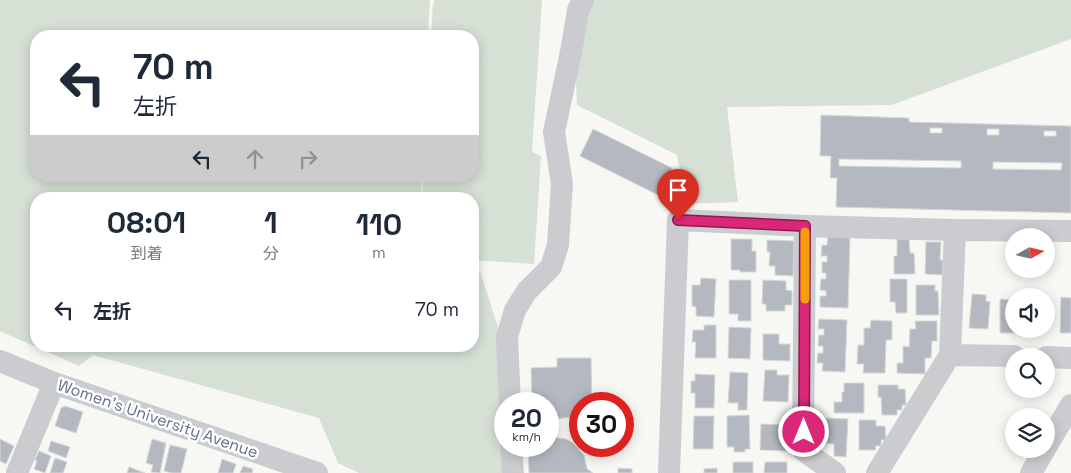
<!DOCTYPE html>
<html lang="ja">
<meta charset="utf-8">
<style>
:root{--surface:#fff;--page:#f6f6f7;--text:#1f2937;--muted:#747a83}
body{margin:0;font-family:"Space Grotesk","Noto Sans JP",sans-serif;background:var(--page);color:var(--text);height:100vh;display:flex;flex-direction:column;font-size:19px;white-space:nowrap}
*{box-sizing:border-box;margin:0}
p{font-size:16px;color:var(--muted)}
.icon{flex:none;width:28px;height:28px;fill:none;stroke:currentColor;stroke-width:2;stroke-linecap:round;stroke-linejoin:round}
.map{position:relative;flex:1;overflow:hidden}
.details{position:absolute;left:30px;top:192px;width:449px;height:160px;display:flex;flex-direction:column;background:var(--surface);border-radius:20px;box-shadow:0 2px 12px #0003}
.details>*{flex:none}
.hud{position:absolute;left:30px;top:30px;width:449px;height:152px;border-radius:20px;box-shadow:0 2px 12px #0003;background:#fff;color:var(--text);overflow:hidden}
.needle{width:32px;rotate:82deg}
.tools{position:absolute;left:1005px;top:228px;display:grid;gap:10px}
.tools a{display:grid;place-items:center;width:50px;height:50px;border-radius:50%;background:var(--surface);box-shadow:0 2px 12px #0003;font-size:25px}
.speed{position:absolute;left:494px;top:392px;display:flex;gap:10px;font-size:25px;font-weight:700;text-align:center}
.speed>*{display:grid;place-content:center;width:65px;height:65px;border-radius:50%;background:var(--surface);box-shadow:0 2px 12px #0003;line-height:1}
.speed small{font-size:12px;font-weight:400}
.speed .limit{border:8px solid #d22;background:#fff;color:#111}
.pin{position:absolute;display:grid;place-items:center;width:42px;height:42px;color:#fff;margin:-51px -21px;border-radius:50% 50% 50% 0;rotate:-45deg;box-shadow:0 0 5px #0007}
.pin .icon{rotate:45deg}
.me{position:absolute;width:55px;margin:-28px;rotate:0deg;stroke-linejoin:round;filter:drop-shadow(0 0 4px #0008)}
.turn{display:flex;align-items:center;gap:18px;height:105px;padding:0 20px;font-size:22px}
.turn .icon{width:65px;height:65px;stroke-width:2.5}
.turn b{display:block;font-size:35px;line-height:42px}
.lanes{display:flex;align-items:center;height:48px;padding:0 20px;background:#0003;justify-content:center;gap:25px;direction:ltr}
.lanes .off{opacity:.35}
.eta{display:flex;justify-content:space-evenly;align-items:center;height:85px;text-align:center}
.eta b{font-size:30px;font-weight:600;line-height:35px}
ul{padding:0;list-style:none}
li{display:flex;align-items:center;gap:15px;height:65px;padding:0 20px}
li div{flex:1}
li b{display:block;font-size:19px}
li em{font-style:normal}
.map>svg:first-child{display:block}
</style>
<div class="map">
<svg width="1071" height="473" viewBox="0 0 1071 473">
<rect width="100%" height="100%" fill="#f7f7f4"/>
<!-- green -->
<path fill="#d6e0d5" d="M0,0H430L428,36H36V176H422L421,199H36V346H472L473,270L480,271L510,365L505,404V446L509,473H359L338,463L319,418L93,355L79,366L0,331Z
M434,0H542L532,152L541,156L534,264L473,260L472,199H422L423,176H472V36H431L433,4H435L434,3Z
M573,0H1071V39L892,105L727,107L738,202L686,204L677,155L577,105Z"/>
<!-- building -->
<path fill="#b4b9c1" stroke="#d8d9d6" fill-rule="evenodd" d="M821,115L909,118V122L1071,126V213L836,207L837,178H830L831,156H820ZM930,128H942V133H930ZM987,129H999V135H987ZM1044,131H1056V136H1044ZM839,159L961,161V168L839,166ZM993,162L1062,163L1061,170L993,169Z
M593,129L672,168L658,195L580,156Z
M828,237L850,238L848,308L820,307V296H826V291L820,290L821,279H826V273H822V262H827V256H821L822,245H827Z
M731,239H752V251H756V272H740V270H731Z
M897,239H909L910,253H914L915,274H894V256H897Z
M767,240L794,241L793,276L775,275V266H769L770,252H767Z
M926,242H941L940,260H943L942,275L925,274Z
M701,278L716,279L714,317L696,316V307L692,306V285H700Z
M890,279H907V313H896L895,302H890Z
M729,280H751V321H738V314H729Z
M763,280L786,281V290L792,291V305H785V311H766V304H762Z
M916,285H935V291H938L939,315H916Z
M972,294L986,295V301L990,302L988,329L969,328Z
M1061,297L1071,298V333H1060Z
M1000,299L1014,300V329H1018V333H1000Z
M819,319L847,320L845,372L822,371L823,363H817L818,353H823V346H818L819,335H824V329H818Z
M871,320L892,321V340H886L885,373H863L864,364H857L858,345H864V328H870Z
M915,321H937V341H932L931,358H925V374L897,373V363H903V346L909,347L910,329H916Z
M704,325H716V358H695L696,342H692L693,330H704Z
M729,327L751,328L750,359L728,358Z
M763,334H779V344H790V361L763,360Z
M557,358H591L592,404H580V423H575L574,417L553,419V437L566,439L573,443L584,455L587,469L593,473H529L528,446H548V404H532L531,368L557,367Z
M765,370H777V375H789L788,402L763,401Z
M730,372L748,373L747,410H738V403H728Z
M695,374L715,375L714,408H695V393H691V381H695Z
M844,383H864V413H834V402H842V392H844Z
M878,385H898V389H905L906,405H902V410H897V415H882L881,397H878Z
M65,406L83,412L76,433L55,426L61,408Z
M749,415L750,449H745V452H734V447H727V416Z
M694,416H714L713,449H693Z
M826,418L848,419L846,457L834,456V444L821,443L822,429H826Z
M859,420H876V426H885L886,440H881V446H875L876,450H859Z
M761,424L788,425L787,451L760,450Z
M0,439L14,446L6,464L0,461Z
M152,439L166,443L160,473L151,472L153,465L146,463Z
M51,441L70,447L66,458L48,451Z
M170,445L187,449L181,473H172L164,471Z
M39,451L51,456L45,473L34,469L37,461L35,460Z
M55,458L67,462L63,473H50Z
M222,459L236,464L233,473H218Z
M733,462H753V473H733Z
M765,462H787V473H764Z
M243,466L253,469L252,473H240Z
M129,467L145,473H127Z
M618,468L632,469V473H618Z
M717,468V473H704V469Z"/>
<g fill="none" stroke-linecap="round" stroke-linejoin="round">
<!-- minor -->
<path stroke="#caccd0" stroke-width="22" d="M805,226L803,450L835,473
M950,355L1014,356
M1046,357L1071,358
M0,361L54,383L317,473
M510,404L507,337L515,310L527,291L551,267L558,245L562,184L554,132L571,52L578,10L583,0
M511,446L513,473
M1046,447L1071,405
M17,473L54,383
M669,473L678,220L805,226L955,230L1071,231
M877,473L950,355L955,230
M1031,473L1045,449"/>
</g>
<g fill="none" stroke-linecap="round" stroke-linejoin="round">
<!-- route casing -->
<g stroke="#8e194d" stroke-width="12">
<path id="route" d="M678,220L805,226L804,432"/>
</g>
<!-- route -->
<use href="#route" stroke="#db2777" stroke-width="9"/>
<!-- slow -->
<path stroke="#f59e0b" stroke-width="9" d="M805,299V232"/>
</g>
<g text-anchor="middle" stroke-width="5" stroke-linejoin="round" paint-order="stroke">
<!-- street labels -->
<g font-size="16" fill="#647088" stroke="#fff">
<text transform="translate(158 418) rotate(19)" y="6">Women's University Avenue</text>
</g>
</g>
</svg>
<div class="tools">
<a><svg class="needle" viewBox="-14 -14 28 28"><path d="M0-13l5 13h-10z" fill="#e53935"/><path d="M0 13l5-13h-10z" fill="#747a83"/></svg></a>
<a><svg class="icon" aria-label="sound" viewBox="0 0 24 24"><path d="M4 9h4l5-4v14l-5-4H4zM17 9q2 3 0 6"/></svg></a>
<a><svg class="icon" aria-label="search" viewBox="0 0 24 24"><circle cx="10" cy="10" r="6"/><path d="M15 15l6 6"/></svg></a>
<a><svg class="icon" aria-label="layers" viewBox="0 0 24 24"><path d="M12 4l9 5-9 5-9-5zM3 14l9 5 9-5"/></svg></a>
</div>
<div class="speed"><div>20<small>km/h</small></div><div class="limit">30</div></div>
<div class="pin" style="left:678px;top:220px;background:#d93025"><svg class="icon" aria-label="arrive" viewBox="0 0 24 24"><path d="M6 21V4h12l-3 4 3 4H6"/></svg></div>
<svg class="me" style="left:804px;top:432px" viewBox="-20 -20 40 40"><circle r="17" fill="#db2777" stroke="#fff" stroke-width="3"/><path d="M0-11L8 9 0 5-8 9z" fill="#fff"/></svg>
<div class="hud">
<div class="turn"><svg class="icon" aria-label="left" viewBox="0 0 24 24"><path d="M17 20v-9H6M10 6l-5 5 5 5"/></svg><div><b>70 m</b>左折</div></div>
<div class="lanes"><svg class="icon" aria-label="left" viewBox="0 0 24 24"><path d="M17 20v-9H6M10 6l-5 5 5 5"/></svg><svg class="icon off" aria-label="ahead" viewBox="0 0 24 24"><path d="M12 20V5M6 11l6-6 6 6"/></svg><svg class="icon off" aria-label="right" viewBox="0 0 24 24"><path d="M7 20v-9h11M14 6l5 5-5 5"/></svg></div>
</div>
<section class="details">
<div class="eta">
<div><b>08:01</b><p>到着</p></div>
<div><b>1</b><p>分</p></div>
<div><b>110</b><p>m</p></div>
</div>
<ul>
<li><svg class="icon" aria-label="left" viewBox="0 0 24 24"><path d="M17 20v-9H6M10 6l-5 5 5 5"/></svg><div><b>左折</b></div><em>70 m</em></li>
</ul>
</section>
</div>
